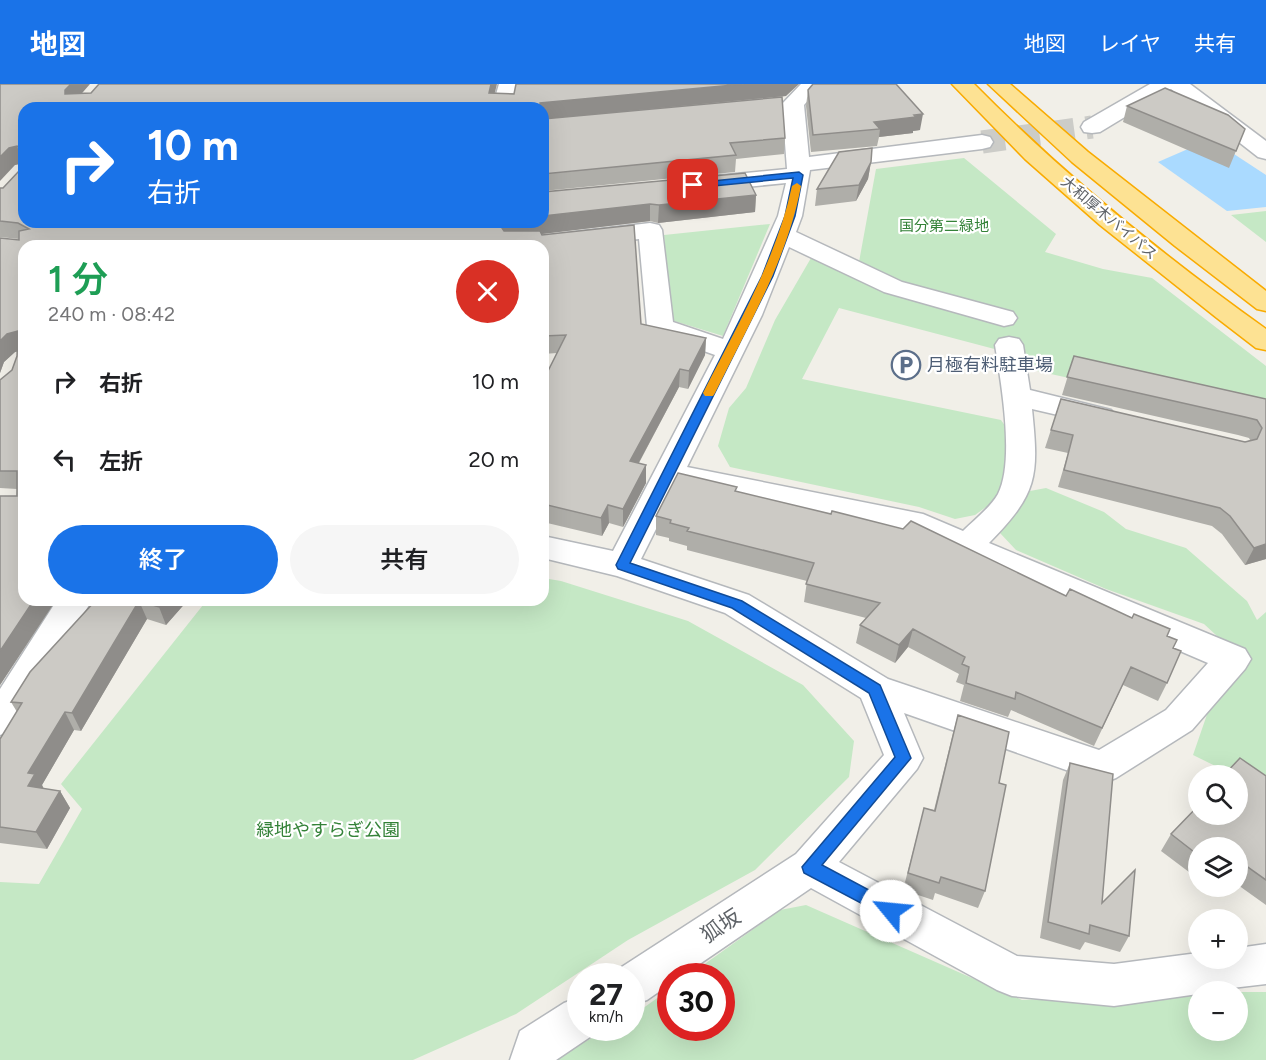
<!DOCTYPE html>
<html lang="ja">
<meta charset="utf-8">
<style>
:root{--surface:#fff;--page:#f6f6f6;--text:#202124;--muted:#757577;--accent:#1a73e8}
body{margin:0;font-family:Figtree,"Noto Sans JP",sans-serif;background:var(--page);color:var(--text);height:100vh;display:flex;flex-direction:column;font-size:22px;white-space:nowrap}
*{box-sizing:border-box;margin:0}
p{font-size:20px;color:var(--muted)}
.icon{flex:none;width:33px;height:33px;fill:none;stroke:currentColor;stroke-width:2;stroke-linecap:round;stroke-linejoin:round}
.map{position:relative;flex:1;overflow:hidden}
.panel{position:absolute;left:18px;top:156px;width:531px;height:366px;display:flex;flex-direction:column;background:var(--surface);border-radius:18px;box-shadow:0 6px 24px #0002}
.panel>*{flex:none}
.top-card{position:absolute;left:18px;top:18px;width:531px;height:126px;border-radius:18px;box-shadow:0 6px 24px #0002;background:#1a73e8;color:#fff;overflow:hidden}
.buttons{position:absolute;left:1188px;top:681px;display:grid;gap:12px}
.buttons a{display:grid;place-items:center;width:60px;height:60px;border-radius:50%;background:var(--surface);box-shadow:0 6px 24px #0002;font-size:30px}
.speed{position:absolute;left:567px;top:879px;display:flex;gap:12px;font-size:30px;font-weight:700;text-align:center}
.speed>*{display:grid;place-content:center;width:78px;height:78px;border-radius:50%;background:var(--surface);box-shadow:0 6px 24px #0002;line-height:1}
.speed small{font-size:15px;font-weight:400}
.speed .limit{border:9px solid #d22;background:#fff;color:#111}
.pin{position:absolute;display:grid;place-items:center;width:51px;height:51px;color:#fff;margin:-26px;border-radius:12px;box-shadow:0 3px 9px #0006}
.me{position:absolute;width:66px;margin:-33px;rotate:298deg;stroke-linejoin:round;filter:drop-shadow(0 0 4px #0008)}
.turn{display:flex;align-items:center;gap:21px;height:126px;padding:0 30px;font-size:27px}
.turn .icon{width:78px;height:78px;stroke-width:2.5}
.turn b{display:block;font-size:42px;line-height:51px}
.round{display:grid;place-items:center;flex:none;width:63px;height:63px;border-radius:32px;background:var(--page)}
.headline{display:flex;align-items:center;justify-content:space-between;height:102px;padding:0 30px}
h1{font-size:36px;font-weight:600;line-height:45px;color:#1e9e55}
.action{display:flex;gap:12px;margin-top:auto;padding:12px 30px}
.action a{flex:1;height:69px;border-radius:36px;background:var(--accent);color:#fff;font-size:24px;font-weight:600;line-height:69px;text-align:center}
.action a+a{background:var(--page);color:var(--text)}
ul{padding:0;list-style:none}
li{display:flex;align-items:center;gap:18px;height:78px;padding:0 30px}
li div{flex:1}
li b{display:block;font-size:22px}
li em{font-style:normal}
header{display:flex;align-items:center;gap:36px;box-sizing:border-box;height:84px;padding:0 30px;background:var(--accent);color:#fff}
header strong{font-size:28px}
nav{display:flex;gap:33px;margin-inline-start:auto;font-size:21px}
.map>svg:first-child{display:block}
</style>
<header>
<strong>地図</strong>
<nav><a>地図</a><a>レイヤ</a><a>共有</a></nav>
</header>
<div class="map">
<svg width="1266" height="976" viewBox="0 0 1266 976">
<rect width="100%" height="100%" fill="#f1efe8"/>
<!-- green -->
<path fill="#c5e8c5" d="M964,74L1056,150L1045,168L1103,185L1152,194L1266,282V337L1037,287L1002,267L839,224L802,295L1001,336L1008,346L1015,377L997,415L975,431L955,435L919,423L730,383L718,362L729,324L746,304L775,236L811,174H833L859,178L876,85Z
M1266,127V158L1231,131Z
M770,140L723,252L671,236L664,151Z
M1046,404L1104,428L1126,445L1186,464L1247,517L1257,536L1266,528V707L1193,671L1230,564L1204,540L1106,505L1016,466L1000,449L1030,407Z
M543,494L561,497L688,537L803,601L854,657L849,693L755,786L628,856L516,930L413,976H0V798L39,800L82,725L61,700L207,516H543Z
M806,821L1022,916L1198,908V946H1238V908H1266V976H552L610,944H632V932L670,905V944H722V892H688L780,826Z"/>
<!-- water -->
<path fill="#aadaff" d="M1211,55L1266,91V123L1227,127L1158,78Z"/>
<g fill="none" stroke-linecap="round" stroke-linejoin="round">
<!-- minor-tunnel -->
<path stroke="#ccccc8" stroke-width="23" stroke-dasharray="23 12" stroke-linecap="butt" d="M982,58L1092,43"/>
<!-- minor casing -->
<g stroke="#b5b8bc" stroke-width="3">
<path id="minor" d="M499,0H519L514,24H492Z
M801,0H823L804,21L809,73L982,51L990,53L993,58L990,63L982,65L810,86L802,132L796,148L902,198L1013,228L1017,234L1013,240L1004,242L884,208L789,163L762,231L687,383L923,430L963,447C974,436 990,424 998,410C1015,377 1001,298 995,261L999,255L1009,253L1019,255L1023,261L1030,306L1111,326L1116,332L1111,338L1101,341L1032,325C1039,393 1038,409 989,459L1245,565L1251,575L1245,585L1192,646L1116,694L1103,699L904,629L923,674L917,685L839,778L1017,872L1114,880L1198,869V874H1238V864L1266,860V900L1198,908V910L1114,922L1012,912L997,906L811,804L682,892H670V900L647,916L632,921V892H614L617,886L796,770L884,671L861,614L725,529L617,492L543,474V452L613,467L715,271L651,248L647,242L639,155L543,166V162H505L508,157L517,155L650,139L659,141L662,146L673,238L723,255L778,132L786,99L705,107L697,105L693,100L697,95L705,93L787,85L782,20ZM678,401L915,450L956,471L1208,579L1166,626L1099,666L888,595L749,511L641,475Z
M1150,0H1190L1266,57V75L1258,73L1171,5L1100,48L1092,49L1084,48L1081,43L1084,38Z
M57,516H92L13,646L0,651V605Z
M580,913V944H598L596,949L556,976H510L520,947L564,919Z"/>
</g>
<!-- highway casing -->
<g stroke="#f9ab00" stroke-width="3">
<path id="highway" d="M952,0H974C1064,91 1162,171 1266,245V266L1256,264L1217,234L1100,141L1025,75Z
M988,0H1010L1088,68L1266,207V227L1257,225L1175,162L1072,78Z"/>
</g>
<!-- minor -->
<use href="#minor" fill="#fff" fill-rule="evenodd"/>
<!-- highway -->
<use href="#highway" fill="#fde293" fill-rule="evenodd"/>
</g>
<!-- wall -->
<path fill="#afaea9" d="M0,0L82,9H495L786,12L613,29L785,54L784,70L736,75L735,88L543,107V24H24L543,108L756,111L755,128L658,139L650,137L541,150L641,240L706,254L705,271L688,305L679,303L639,379L646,399L623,443L609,439L602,452L543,438V297L557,269L543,270V162H24V516H56L0,601L17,405L0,404V296L12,286L17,272L18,267L15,268L4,278L0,289V154L19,156V155L0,153V104H3L19,87V80L15,81Z
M808,6L920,46L913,47V49L879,53L877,62L811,68L806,22Z
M1127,22L1245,45L1229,84L1123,38Z
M871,78L868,95L856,117L815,122L817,105Z
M1074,272L1266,315V475L1245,481L1222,450L1212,442L1058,403L1068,369L1045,364L1061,315L1245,358L1250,356L1249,354L1238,351L1062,311Z
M736,407L1066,512L1167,552L1173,564L1167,599L1158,617L1123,601L1094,662L1011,626L1008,633L960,617L964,601L956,598L959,590L908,563L895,579L856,559L860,541L866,534L804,518L807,497L687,466V462L669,457V454L656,451V432Z
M96,516H188L166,541L147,535L81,647L74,646L42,701L44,705L60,707L70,724L47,765L0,759V655L17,628L11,618Z
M958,631L999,699L985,807L978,824L935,809L933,816L903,806L924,724L934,726L953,649Z
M1070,679L1102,819L1129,852L1120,868L1085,858L1080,866L1040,854L1063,696Z
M1266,692V821L1238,801V764H1198V786L1193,791L1161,767L1171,750Z"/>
<!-- shaded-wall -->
<path fill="#8f8d8a" d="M71,0H90L70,23L65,10V6Z
M491,0H497L491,24L489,9Z
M744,0H799L786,12L543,35V24H540V19Z
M923,30L920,46L913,47V49L879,53L880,45L874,38Z
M17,62L23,79L15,81L0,97V73L9,64Z
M871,78L868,95L856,117L859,101Z
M756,111L755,128L658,139L659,121Z
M650,120V137L517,153L508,155L502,144L506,138H543V132Z
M18,247L24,266L15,268L4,278L0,289V257L7,250Z
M706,254L705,271L688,305L689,287Z
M680,285L679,303L630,395V377Z
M646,381V399L623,443V425Z
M608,421L609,439L602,452L601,434Z
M1266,460V475L1245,481L1254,464Z
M34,516H56L0,601V567Z
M165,516H188L166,541L159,523Z
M139,517L147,535L81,647L72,629Z
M913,545L908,563L895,579L899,561Z
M65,628L74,646L42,701L45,708L28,702V689Z
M60,707L70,724L47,765L36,748Z"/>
<!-- building -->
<path fill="#cccac5" stroke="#8f8d8a" stroke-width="1.5" d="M0,0H71L65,6V10L91,9L99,0H491L489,9L514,10L516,0H744L540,19V24H24V138H506L502,144L504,147H540L542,151L634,141L641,240L706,254L689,287L680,285L630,377L646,381L623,425L608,421L601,434L543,420V297L566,251L543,252V162H24V516H34L0,567V412H17V387H0V296L12,286L17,272L18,247L7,250L0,257V154L19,156V147L29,145L18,139L0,137V104H3L19,87L20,64L17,62L9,64L0,73Z
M813,0H896L923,30L914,31L916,33L874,38L880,45L813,51L808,6Z
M1165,4L1228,31L1245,45L1236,67L1127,22Z
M782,13L785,54L730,59L736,71L543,90V35Z
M872,64L871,78L859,101L817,105L839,68Z
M745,89L756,111L659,121L650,120L543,132V108Z
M1074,272L1266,315V460L1254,464L1230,432L1220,424L1064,386L1073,351L1051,346L1061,315L1245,358L1257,355L1262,344L1257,336L1245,333L1067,293Z
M678,389L737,403L735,407L831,430L832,427L903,445L911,437L1066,512L1070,505L1132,534L1134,530L1170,545L1167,552L1177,556L1173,564L1181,567L1167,599L1131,583L1102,644L1016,608L1015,615L966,599L969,583L962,580L965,573L913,545L899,561L860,541L880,519L806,500L814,479L687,447L689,444L670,439L671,436L656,432Z
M96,516H165L159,523L139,517L72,629L65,628L28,689L35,690L28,702L60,707L36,748L0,743V655L22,619L11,618L30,588Z
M958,631L1009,648L999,699L1006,701L985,807L941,793L939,799L908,789L924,724L935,727Z
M1240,674L1266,692V796L1238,776V764H1198V771L1171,750L1198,722V730H1238V692H1223Z
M1070,679L1113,690L1102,819L1135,786L1129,852L1090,841L1089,850L1048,838Z"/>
<!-- route -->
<path fill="#1a73e8" stroke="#114b97" stroke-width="1.5" d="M799,88L803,91L795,132L773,192L630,479L742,517L880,601L911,674L822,781L897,821L899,827L897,832L891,835L804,789L802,783L895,673L869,609L732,524L618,485L616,481L762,192L785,132L793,94L693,104L688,101L693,99Z"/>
<!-- slow -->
<path fill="#f59e0b" d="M797,99L801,102C787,176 748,242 715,309L713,312H705L703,309C737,242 776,176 792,102Z"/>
<!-- icons -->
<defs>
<g id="parking-ring" transform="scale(1.5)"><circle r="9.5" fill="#fff" stroke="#5c6f8a" stroke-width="1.5"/><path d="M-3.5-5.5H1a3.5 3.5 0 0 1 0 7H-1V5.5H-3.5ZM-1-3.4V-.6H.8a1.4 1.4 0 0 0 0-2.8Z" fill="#5c6f8a"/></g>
</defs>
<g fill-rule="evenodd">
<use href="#parking-ring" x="906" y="281"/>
</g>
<g text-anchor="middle" stroke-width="4.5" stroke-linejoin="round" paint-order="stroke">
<!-- far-street labels -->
<g font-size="15" fill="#5f6368" stroke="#fff">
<text transform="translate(1109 134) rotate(40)" y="5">大和厚木バイパス</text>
</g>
<!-- far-park labels -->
<g font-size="15" fill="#348238" stroke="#fff">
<text x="944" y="147">国分第二緑地</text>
</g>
<!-- service labels -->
<g font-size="18" fill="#4e5e75" stroke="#fff" text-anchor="start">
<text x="927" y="287">月極有料駐車場</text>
</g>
<!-- park labels -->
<g font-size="18" fill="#348238" stroke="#fff">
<text x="328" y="752">緑地やすらぎ公園</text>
</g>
<!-- near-street labels -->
<g font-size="21" fill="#5f6368" stroke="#fff">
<text transform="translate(721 842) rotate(-33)" y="7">狐坂</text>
</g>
</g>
</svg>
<div class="buttons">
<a><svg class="icon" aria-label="search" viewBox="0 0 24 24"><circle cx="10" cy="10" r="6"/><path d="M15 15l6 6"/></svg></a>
<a><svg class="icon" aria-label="layers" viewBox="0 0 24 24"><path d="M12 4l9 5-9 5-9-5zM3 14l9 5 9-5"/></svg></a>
<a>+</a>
<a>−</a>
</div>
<div class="speed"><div>27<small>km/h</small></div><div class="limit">30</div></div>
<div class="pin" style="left:693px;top:101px;background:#d93025"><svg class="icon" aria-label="arrive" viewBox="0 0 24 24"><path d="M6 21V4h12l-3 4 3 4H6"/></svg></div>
<svg class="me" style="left:891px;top:827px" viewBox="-20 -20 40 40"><circle r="19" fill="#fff"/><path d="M0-13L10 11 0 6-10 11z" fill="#1a73e8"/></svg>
<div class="top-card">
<div class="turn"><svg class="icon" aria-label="right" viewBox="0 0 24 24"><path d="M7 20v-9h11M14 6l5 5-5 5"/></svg><div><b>10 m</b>右折</div></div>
</div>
<section class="panel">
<div class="headline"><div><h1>1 分</h1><p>240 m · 08:42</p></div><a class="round" style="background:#d93025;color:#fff"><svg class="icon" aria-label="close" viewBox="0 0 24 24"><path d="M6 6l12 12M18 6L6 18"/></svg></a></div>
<ul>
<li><svg class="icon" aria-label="right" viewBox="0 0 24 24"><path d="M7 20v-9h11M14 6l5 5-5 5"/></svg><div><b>右折</b></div><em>10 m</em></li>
<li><svg class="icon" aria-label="left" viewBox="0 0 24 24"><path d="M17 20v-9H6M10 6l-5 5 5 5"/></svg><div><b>左折</b></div><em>20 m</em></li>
</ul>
<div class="action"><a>終了</a><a>共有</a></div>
</section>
</div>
